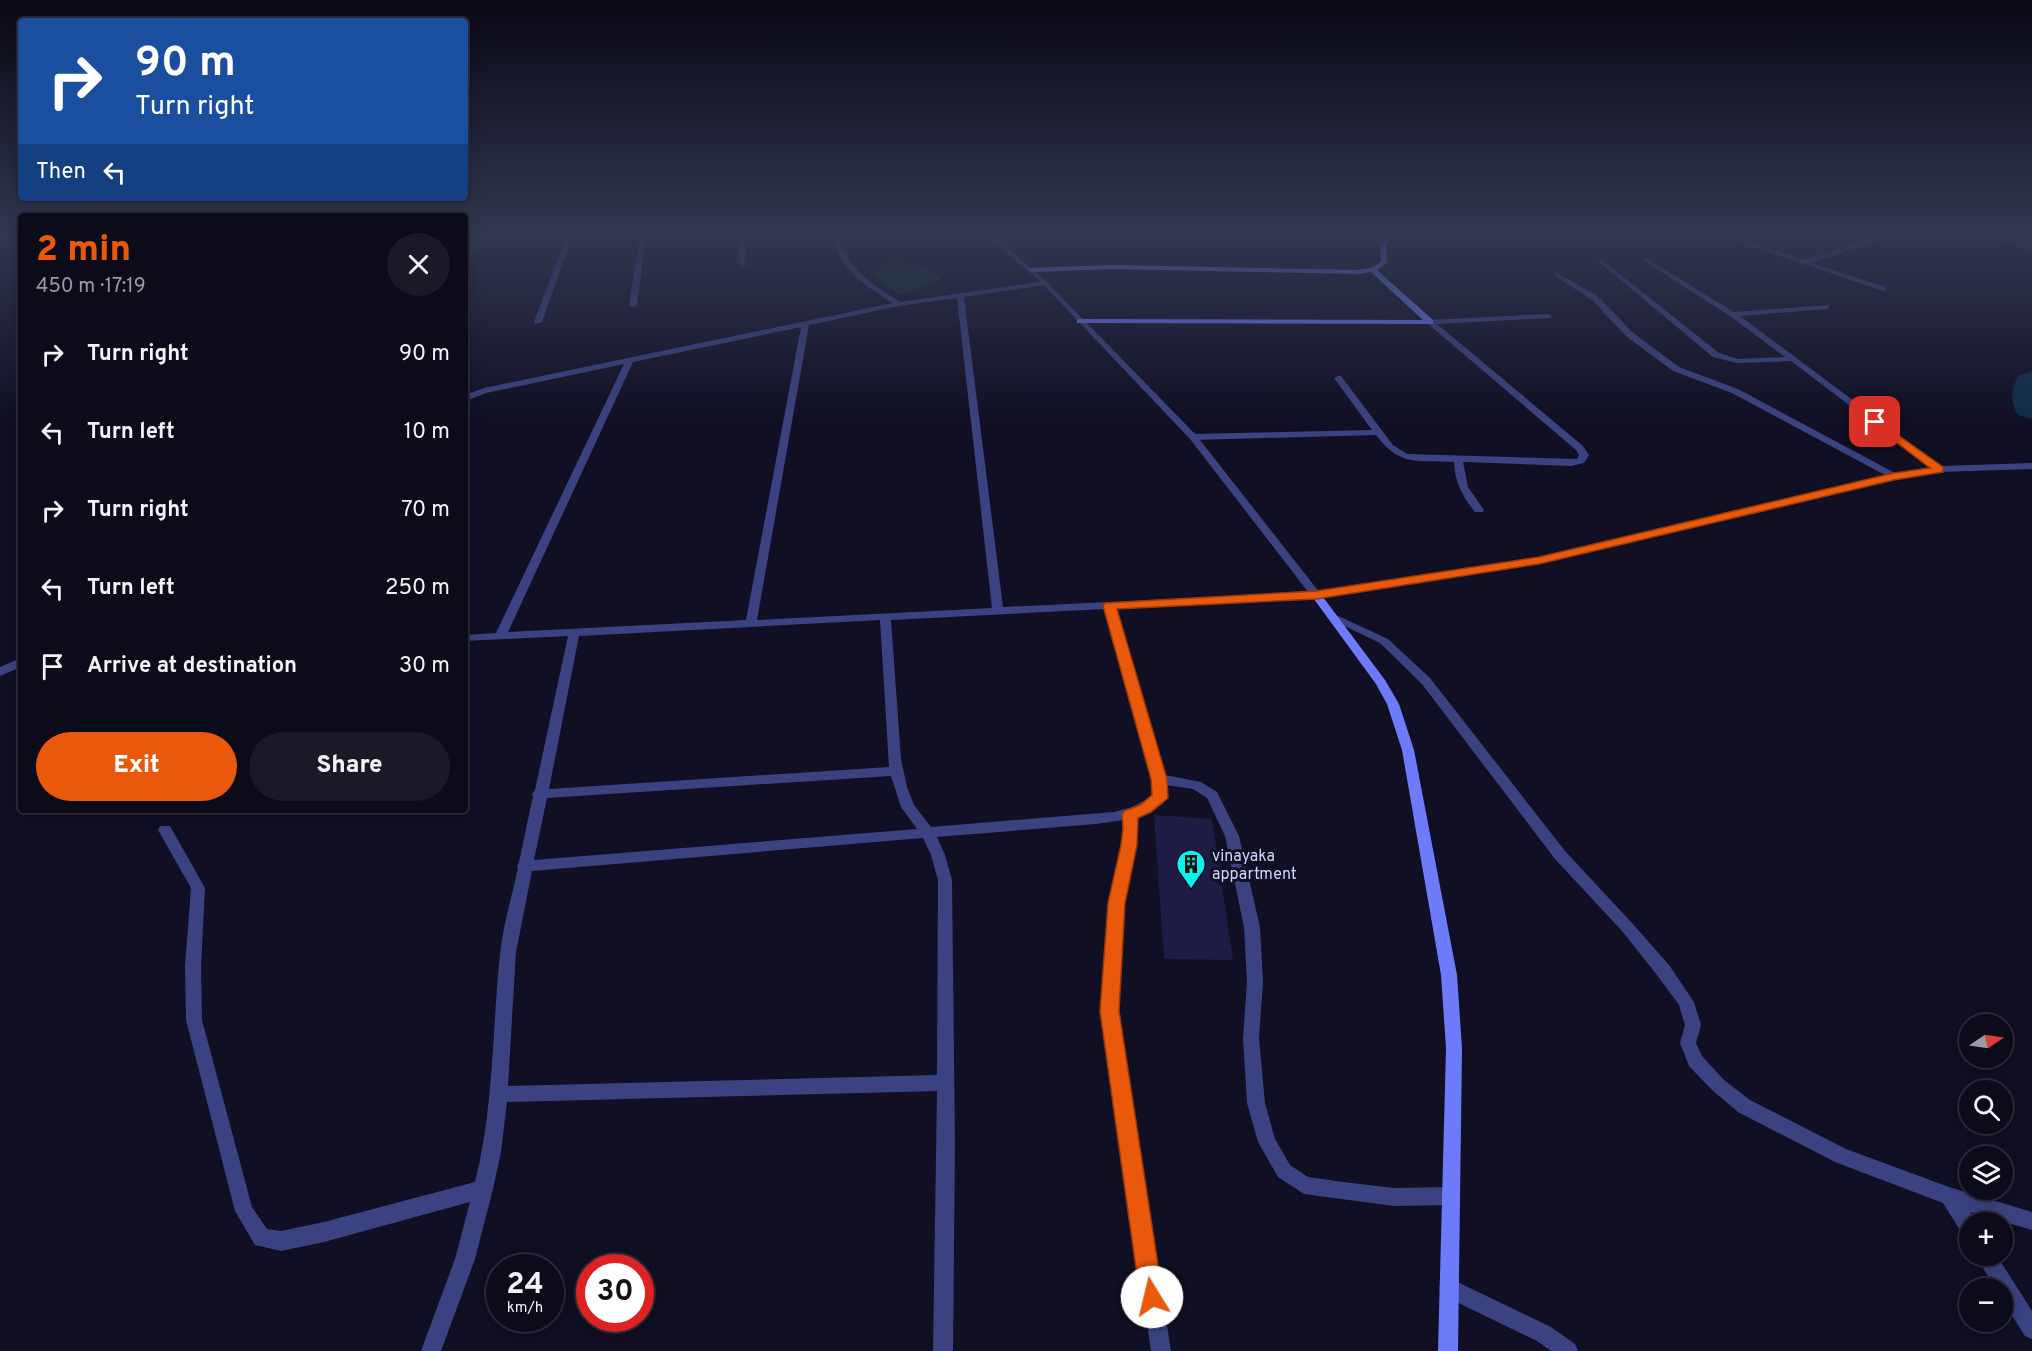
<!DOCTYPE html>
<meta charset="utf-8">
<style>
:root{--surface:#0c0b1a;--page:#1a1927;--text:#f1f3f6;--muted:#9a9ba2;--line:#2c2b39;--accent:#ea580c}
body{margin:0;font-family:Overpass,sans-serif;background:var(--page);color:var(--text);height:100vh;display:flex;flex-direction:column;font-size:22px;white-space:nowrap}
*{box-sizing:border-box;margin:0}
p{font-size:20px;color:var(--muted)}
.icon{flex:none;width:33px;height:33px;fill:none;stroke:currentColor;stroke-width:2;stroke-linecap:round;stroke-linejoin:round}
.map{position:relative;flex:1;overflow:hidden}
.drawer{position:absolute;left:18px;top:213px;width:450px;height:600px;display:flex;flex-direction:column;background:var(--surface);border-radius:6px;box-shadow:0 3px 15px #0003,0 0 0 2px var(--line)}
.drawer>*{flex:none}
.top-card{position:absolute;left:18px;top:18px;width:450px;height:183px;border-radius:6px;box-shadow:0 3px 15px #0003,0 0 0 2px var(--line);background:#1a4fa0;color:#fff;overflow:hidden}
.needle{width:39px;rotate:77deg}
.buttons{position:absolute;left:1959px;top:1014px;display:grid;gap:12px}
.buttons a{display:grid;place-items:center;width:54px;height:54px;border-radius:50%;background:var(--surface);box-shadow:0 3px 15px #0003,0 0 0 2px var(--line);font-size:30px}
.speed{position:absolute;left:486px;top:1254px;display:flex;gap:12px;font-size:30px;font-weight:700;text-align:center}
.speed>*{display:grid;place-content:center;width:78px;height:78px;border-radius:50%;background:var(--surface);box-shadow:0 3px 15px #0003,0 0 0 2px var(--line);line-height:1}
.speed small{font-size:15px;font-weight:400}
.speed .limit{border:9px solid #d22;background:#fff;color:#111}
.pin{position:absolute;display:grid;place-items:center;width:51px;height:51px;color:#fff;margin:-26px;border-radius:12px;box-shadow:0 3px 9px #0006}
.me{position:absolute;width:66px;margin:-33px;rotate:351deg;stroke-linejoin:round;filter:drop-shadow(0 0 4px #0008)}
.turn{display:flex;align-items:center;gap:21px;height:126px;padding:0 18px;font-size:27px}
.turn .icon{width:78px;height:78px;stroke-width:2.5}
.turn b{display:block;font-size:42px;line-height:51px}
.then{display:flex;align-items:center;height:57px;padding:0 18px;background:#0003;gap:12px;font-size:22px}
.round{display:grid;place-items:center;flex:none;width:63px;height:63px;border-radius:32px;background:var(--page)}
.overview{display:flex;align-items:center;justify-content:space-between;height:102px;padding:0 18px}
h1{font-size:36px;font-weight:800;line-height:45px;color:var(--accent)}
.primary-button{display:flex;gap:12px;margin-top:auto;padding:12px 18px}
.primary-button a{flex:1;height:69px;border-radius:36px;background:var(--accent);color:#fff;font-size:24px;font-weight:800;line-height:69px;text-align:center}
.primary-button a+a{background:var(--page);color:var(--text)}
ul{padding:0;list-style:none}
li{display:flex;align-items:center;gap:18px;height:78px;padding:0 18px}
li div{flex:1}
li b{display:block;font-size:22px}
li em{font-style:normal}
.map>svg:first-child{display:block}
</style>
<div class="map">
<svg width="2032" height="1351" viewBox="0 0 2032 1351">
<rect width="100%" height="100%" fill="#100f23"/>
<!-- green -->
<path fill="#122d29" d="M893,262L924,267L942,279L899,295L871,273Z"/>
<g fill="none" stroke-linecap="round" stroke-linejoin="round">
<!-- river -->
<path fill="#0f2c47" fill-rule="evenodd" d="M1994,235H2032V252L1998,241Z
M2032,372V419L2018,415C2010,403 2011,387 2019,375Z"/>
</g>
<!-- building -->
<path fill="#1e1c44" d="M1154,815L1212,819L1233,960L1164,959Z"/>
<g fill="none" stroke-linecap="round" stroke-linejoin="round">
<!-- minor -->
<path fill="#3b4281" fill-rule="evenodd" d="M465,235H492L479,238L468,262L465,264V254L472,238L465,239Z
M567,235H573L542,322L535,324L534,322Z
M640,235H646L637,305L633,307L629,305Z
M738,235H744L746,265L743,267L740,265Z
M831,235H837C850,271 869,282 900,302L1045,281L1049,283L1045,285L964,297L1003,607L1316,592L1539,557L1885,475L1732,393L1673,371L1626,336L1592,300L1555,276V274L1557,273L1598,296L1632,332L1679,367L1738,389L1895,473L1931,467L1791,361L1737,363L1713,357L1599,262V260L1601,259L1719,353L1737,359L1785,357L1730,316L1644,261V259H1648L1734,312L1829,305V309H1826L1740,316L1941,466L2032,463V469L1939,472L1894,479L1539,563L1316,598L1116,608L1165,775L1201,782L1217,792L1239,836L1260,927L1263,982L1259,1038L1265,1103L1275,1139L1290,1165L1308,1177L1343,1182L1394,1188L1451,1187L1458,1190L1460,1196L1458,1202L1451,1205L1394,1206L1304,1194L1278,1177L1258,1142L1247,1103L1243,1038L1247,982L1244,927L1225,836L1207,798L1193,789L1166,785C1166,789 1168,796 1166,799C1162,808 1145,814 1136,816L1138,828L1136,845L1124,903L1118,1011L1171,1351H1151L1102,1011L1110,903L1122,845L1123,820L1096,824L937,837L945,855L952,880L955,1144L953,1351H933L937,1091L507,1102L501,1152L493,1189L475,1259L441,1351H421L455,1259L470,1202L324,1242L281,1251L255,1245L235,1211L186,1020L185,966L191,888L158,830L160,826H170L205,888L201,966L202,1020L252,1207L267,1229L281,1231L324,1222L475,1182C494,1107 492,1030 500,954C503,925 512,896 518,868L517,866L519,862L533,796L532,794L535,790L568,636L465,641V635L496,633L624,364L486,393L465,401V395L484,388L893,303C861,283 843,272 831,235ZM957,298L992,608L757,620L809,325L899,306ZM801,327L746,620L508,632L633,362ZM1105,609L1152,779L1153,796L1132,807L1114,812L931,827L914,805L907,787L901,759L891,620ZM880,620L889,767L549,789L579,636ZM891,776L901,807L917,829L534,860L547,798ZM923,838L931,855L938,880L937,1075L508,1086L516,952L532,871Z
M1173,235H1216L1213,237H1176Z
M1367,235H1374L1386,246L1381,247Z
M1617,235L1606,240H1569L1566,238L1569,236Z
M1718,235H1728L1804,260L1886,235H1896L1811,263L1886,287V291H1883Z
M21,254V263L18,261V256Z
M1548,314L1552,316L1551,318L1437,324L1583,446L1589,455L1584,463L1571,466L1463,462L1468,487L1484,510L1483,512H1475C1462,496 1455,482 1454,462C1417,460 1400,467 1376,435L1193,440L1189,437L1193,434L1372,430L1334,378L1338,376H1341L1393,445L1407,454L1577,459L1579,455L1576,450L1426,322L1430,320Z
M1334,614L1388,639L1430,678L1565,851L1632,923L1669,965L1694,1002L1701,1025L1696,1043L1702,1056L1724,1080L1750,1100L1846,1149L1949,1187L2032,1212V1230L1970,1212L1977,1222H1970V1237L1963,1235L1943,1203L1835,1162L1738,1112L1712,1090L1689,1066L1680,1043L1685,1025L1679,1005L1657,975L1622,931L1555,859L1422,684L1380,643L1330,619L1328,617L1330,615Z
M21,658V667L0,676V667Z
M1976,1256H1997L2032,1311V1339L2025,1336L2002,1300V1288H1995Z
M1449,1278L1551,1327L1575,1344L1578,1351H1551L1537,1341L1442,1295L1439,1288L1442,1281Z"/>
<!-- tertiary -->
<path fill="#3b4281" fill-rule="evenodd" d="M986,235H993L1047,282L1196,435L1320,593L1321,595L1320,597H1312L1190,439L1043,284Z"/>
<!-- secondary -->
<path fill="#6d7bfa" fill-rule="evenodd" d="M1386,235H1392L1386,246L1387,263L1377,270L1433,320V324L1080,323H1077V319L1423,320L1371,272L1357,274L1113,269L1031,272L1028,270L1031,268L1113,265L1357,270L1371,268L1381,262L1380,246Z
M1316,592L1320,593L1385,680L1399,704L1414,750L1457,975L1462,1048L1458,1351H1438L1446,1048L1441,975L1402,750L1387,704L1376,684L1311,595Z"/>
</g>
<!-- sky -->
<linearGradient id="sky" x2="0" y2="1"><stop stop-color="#090813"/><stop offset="0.55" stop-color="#313750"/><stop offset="1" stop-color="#313750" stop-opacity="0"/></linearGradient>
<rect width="2032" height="424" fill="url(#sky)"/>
<!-- route -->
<path fill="#ea580c" stroke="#983908" stroke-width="1.5" d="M1875,419L1943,467V472L1894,480L1539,564L1316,599L1117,609L1167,779L1168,798L1151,812L1138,818L1137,845L1125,903L1119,1011L1163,1297L1160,1305L1152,1308L1144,1305L1140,1297L1100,1011L1108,903L1121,845L1123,828L1122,815L1124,811L1140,805L1152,795L1151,779L1103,606L1105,603L1316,591L1539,557L1894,473L1930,468L1872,424L1870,422Z"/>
<!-- icons -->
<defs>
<g id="building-pin" transform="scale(1.5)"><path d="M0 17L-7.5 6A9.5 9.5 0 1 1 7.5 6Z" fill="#08f5ee" stroke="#100f23"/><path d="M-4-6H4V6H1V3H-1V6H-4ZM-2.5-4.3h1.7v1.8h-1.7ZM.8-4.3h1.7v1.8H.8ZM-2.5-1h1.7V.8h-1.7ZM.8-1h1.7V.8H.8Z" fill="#111"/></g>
</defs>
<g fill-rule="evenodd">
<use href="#building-pin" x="1191" y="864"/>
</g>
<g text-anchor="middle" stroke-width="6" stroke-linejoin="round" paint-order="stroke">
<!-- poi labels -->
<g font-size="16" fill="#d3d3fe" stroke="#100f23" text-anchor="start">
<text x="1212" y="861">vinayaka<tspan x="1212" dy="18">appartment</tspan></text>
</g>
</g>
</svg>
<div class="buttons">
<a><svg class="needle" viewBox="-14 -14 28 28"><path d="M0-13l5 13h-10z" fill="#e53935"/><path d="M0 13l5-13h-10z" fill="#9a9ba2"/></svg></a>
<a><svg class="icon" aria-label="search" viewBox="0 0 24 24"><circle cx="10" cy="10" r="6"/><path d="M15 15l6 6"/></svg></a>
<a><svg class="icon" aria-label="layers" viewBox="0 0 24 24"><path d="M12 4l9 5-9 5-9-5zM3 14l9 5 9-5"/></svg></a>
<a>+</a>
<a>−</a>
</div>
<div class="speed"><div>24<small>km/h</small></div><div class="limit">30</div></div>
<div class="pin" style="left:1875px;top:422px;background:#d93025"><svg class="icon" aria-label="arrive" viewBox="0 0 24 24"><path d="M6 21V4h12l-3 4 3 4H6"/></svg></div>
<svg class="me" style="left:1152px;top:1297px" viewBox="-20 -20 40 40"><circle r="19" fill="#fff"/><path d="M0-13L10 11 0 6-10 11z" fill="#ea580c"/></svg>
<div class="top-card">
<div class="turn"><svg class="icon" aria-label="right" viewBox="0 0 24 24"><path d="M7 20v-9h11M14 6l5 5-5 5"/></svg><div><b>90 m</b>Turn right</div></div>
<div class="then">Then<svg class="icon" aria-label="left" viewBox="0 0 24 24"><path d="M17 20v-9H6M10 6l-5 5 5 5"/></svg></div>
</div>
<section class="drawer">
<div class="overview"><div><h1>2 min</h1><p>450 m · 17:19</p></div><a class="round"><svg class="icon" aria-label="close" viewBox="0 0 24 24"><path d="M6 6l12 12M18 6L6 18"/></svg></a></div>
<ul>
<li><svg class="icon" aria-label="right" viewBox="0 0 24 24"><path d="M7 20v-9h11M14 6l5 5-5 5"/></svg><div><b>Turn right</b></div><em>90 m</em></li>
<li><svg class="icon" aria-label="left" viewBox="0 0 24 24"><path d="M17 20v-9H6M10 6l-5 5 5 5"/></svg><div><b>Turn left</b></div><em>10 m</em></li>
<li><svg class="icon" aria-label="right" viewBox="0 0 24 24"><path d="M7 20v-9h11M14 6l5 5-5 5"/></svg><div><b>Turn right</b></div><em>70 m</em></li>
<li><svg class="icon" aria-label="left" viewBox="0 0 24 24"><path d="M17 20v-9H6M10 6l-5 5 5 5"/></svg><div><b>Turn left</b></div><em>250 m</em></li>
<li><svg class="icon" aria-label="arrive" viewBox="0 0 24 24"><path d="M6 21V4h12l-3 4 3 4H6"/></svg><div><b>Arrive at destination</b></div><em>30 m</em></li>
</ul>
<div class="primary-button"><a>Exit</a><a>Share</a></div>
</section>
</div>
